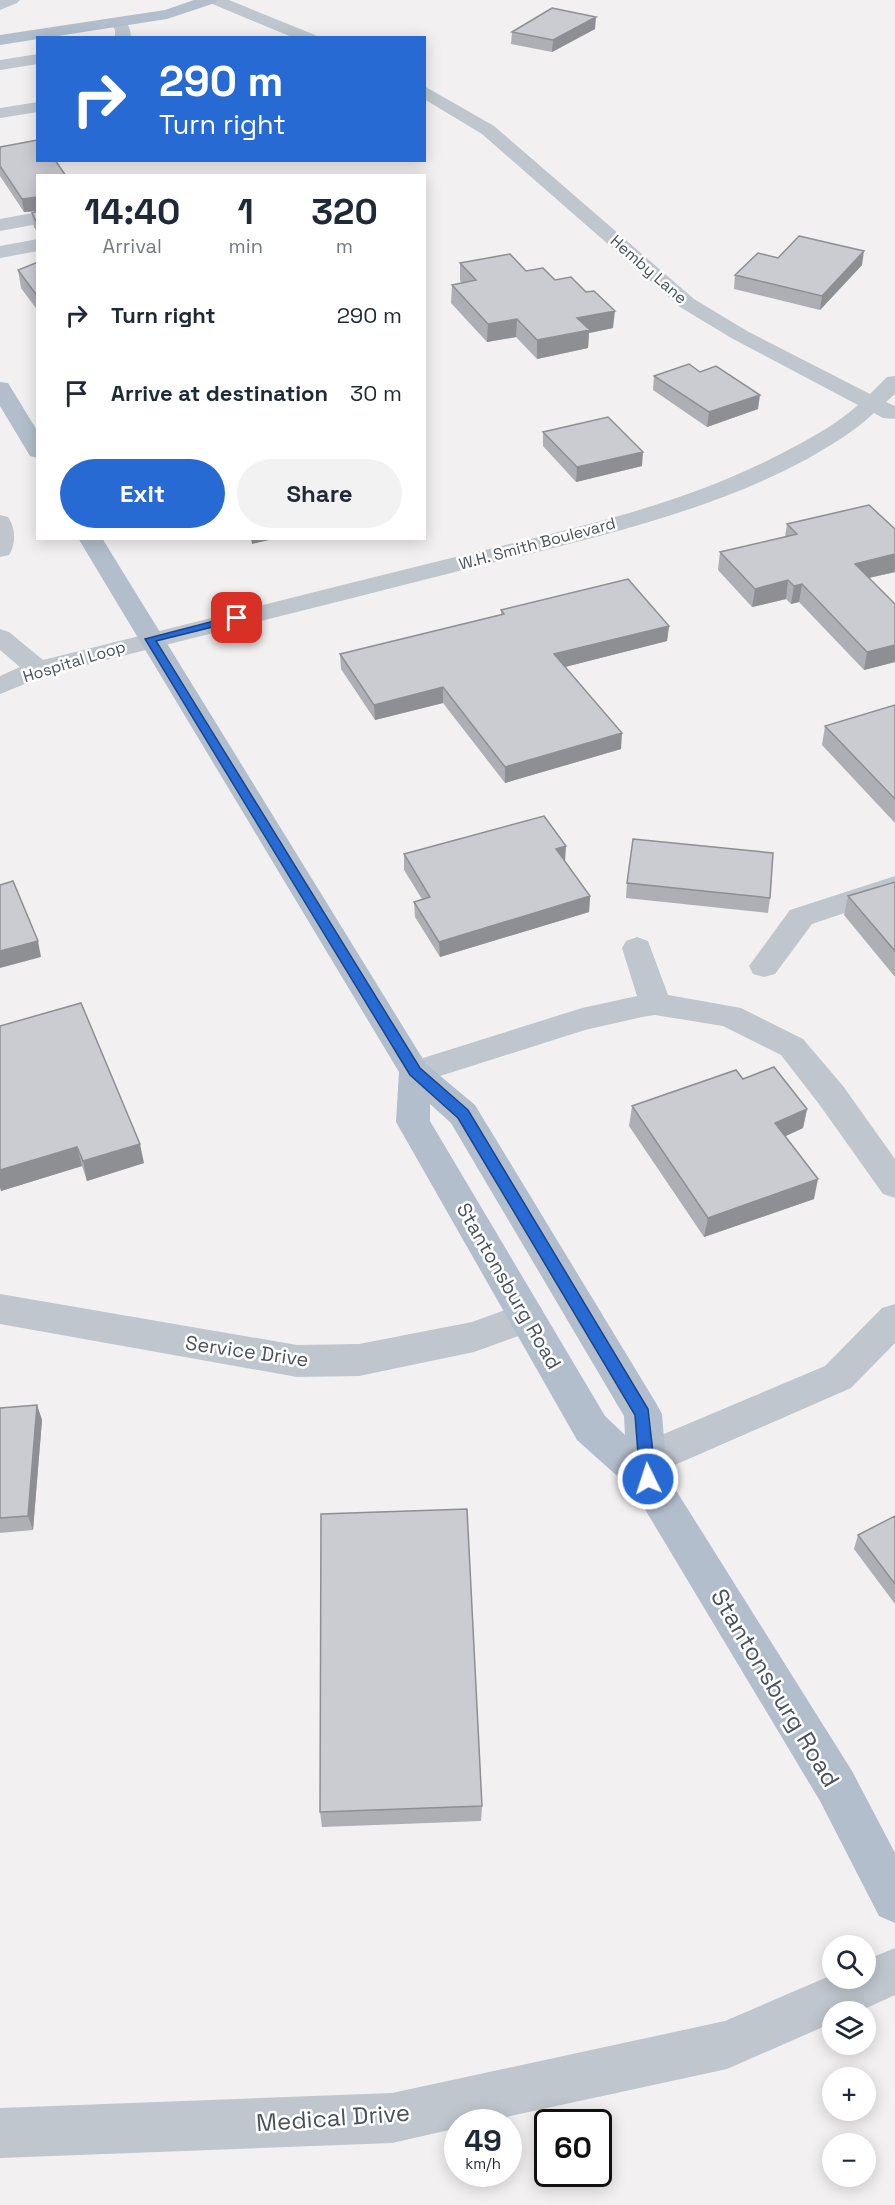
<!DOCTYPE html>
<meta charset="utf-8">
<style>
:root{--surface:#fff;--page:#f2f2f3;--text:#1f2937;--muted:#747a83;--accent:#286ad3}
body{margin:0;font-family:"Space Grotesk",sans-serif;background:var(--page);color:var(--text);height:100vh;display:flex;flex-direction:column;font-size:22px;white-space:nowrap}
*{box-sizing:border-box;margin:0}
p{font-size:20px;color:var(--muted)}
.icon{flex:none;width:33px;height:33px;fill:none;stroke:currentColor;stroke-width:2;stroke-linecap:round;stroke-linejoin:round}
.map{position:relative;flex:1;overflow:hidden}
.panel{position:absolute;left:36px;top:174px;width:390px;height:366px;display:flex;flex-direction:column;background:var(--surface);border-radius:0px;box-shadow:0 3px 15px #0003}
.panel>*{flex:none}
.top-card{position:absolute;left:36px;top:36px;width:390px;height:126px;border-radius:0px;box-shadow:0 3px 15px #0003;background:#286ad3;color:#fff;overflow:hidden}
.controls{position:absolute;left:822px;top:1935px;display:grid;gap:12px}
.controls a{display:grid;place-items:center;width:54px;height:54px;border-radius:50%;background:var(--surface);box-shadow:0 3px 15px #0003;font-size:30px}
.speed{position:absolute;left:444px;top:2109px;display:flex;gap:12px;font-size:30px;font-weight:700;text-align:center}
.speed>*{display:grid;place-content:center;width:78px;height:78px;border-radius:50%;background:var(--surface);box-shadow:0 3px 15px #0003;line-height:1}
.speed small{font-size:15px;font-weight:400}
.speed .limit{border:3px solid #111;border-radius:9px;background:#fff;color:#111}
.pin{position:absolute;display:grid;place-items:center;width:51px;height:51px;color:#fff;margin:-26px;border-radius:12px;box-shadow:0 3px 9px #0006}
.me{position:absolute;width:66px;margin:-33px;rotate:356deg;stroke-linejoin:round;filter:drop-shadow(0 0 4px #0008)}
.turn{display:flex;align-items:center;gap:21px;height:126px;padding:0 24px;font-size:27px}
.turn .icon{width:78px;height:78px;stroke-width:2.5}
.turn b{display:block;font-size:42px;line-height:51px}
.eta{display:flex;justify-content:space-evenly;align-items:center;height:102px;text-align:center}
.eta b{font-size:36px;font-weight:700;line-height:42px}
.cta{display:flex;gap:12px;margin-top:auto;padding:12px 24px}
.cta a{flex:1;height:69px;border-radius:36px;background:var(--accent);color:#fff;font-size:24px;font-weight:700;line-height:69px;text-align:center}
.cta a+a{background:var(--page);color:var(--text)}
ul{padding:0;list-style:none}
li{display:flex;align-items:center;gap:18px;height:78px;padding:0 24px}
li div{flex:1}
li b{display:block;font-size:22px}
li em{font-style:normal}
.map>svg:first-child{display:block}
</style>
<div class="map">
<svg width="895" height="2205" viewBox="0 0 895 2205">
<rect width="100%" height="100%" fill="#f2f0f0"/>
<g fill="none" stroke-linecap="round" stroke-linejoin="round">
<!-- minor -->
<path fill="#bfc6cd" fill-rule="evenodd" d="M0,0H20L17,3L0,10Z
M207,0H229L315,35L317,38H294L210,3Z
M118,17C127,20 131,28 131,38H115V30L110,22Z
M38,54V64L0,70V60Z
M424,86L494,126L694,299L747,331L870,394L887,377L895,376V394L886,402L895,406V419L883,418L874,413C855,431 830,446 807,459C696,519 561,545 439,576C309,609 178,642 47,675L0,694V676L20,667L0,650V629L9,632L43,660C172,628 302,595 431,563C551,533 680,509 790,449C813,437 838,423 858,405L733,339L680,307L482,134L424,99Z
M38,102V112L0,118V108Z
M38,212V224L0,231V219Z
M38,239V251L0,258V246Z
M0,515L8,517C16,528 16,544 9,555L0,557Z
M895,876V896L812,924L775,974L764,977L753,974L749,966L790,910Z
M637,937L648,941L668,995L741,1008L803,1039L843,1086L895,1159V1198L883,1194L819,1104L781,1055L723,1026L655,1015L642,1017L585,1030L415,1084L404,1080L399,1072L404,1064L582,1008L637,996L622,948L626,941Z
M0,1294L297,1345L359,1344L472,1322L527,1302L540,1306L545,1317L540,1328L474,1352L359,1376L297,1377L0,1324Z
M895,1304V1343L851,1388L661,1471L647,1476L633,1471L628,1459L633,1447L825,1366L882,1308Z
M895,1948V1995L858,2012H832V2023L727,2069L483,2122H458V2128L392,2143L0,2158V2108L392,2093L725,2021L832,1975V1978H866V1960Z"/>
<!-- major -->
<path fill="#b2becc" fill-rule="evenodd" d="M194,0H218L215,3L167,19L0,45V35L165,10Z
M0,382L8,383L38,432V458L30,456L0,406Z
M78,538H102L426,1064L475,1105L656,1403L662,1414L667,1476L852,1771L895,1853V1923L879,1916L820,1801L634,1491L577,1440L396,1122L399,1072ZM430,1104L451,1123L624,1416L625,1435L605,1416L430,1121Z"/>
</g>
<!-- wall -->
<path fill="#aeafb5" d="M595,29L552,52L511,44L512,32Z
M0,147L38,211L24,212L0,176Z
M38,211V233L34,227L32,213Z
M778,258L862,265L820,310L734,289L735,275Z
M38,262V311L21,288L18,270Z
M460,263L526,271L555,280L613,328L589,333L588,348L537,359L516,337L487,342L451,303L452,285L462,283L460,281Z
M654,376L758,409L707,427L653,390Z
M543,432L642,466L576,482L543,446Z
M787,524L895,529V572L868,578L895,604V662L864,670L799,602L791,604L786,599L752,607L718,570L720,552L785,537Z
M501,610L669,626L667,641L565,667L621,749L505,783L443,703L375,720L341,669L340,654L501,615Z
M895,705V823L822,745L825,726Z
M404,854L565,861L590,896L589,912L440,957L415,917L414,902L422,899L404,870Z
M895,882V977L844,915L848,896Z
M627,883L770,898L768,913L626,898Z
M0,1026L144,1163L87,1181L82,1166L1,1191L0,1187Z
M743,1079L807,1109L803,1128L785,1136L814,1199L704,1237L629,1126L632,1106Z
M37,1405L42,1420L33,1530L0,1533V1408Z
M895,1516V1604L854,1549L858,1535Z
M482,1806L481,1821L322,1827L320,1812Z"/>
<!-- shaded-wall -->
<path fill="#8d8f93" d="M596,17L595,29L552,52L553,40Z
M37,197L38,211L24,212L22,199Z
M864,251L862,265L820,310L822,296Z
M35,293H38V310Z
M615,311L613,328L589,333L588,348L537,359V340L577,318Z
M517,319L516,337L487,342L488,324Z
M760,395L758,409L707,427L709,412Z
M426,452V471H424V453Z
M643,452L642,466L576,482L577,467Z
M251,538H278L252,544Z
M895,554V572L851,582L855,564Z
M788,580L786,599L752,607L755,589Z
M802,584L799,602L791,604L794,586Z
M669,626L667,641L553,670L554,654Z
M895,645V662L864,670L867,652Z
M443,687V703L375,720L374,705Z
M622,733L621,749L505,783V767Z
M566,846L565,862L556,849Z
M590,896L589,912L440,957L439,942Z
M38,941L41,957L0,968V951Z
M807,1109L803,1128L771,1143L775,1123Z
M140,1144L144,1163L87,1181L83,1161Z
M77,1147L82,1166L1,1191L0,1187V1170Z
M818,1179L814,1199L704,1237L708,1218Z
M37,1405L42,1420L33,1530L28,1516Z"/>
<!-- building -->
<path fill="#caccd2" stroke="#8d8f93" stroke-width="1.5" d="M552,8L596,17L553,40L512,32Z
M38,140V160H55L66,176H38V200L37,197L22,199L0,166V147Z
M38,211V221H36L32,213Z
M799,236L864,251L822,296L735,275L758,253L778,258Z
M510,254L526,271L543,268L555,280L571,277L586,292L594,291L615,311L577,318L590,330L537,340L517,319L488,324L452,285L476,280L460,263Z
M38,262V293H35L18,270Z
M689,364L700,372L716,366L760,395L709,412L654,376Z
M608,417L643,452L577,467L543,432Z
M869,505L895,529V554L855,564L895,604V645L867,652L802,584L794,586L788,580L755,589L720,552L797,534L787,524Z
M628,579L669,626L554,654L622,733L505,767L443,687L374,705L340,654L504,614L501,610Z
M895,705V799L825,726Z
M544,816L566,846L556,849L590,896L439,942L414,902L430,897L404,854Z
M633,839L773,853L770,898L627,883Z
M13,881L38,941L0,951V885Z
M895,882V951L848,896Z
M81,1003L140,1144L83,1161L77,1147L0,1170V1026Z
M774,1067L807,1109L775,1123L818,1179L708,1218L632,1106L736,1070L743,1079Z
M37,1405L28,1516L0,1518V1408Z
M467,1509L482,1806L320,1812L321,1514Z
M895,1516V1584L858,1535Z"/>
<!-- route -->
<path fill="#286ad3" stroke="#1a4589" stroke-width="1.5" d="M237,615L242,618L241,620L156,641L420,1068L468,1110L648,1409L656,1479L654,1484L648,1486L642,1484L640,1479L635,1415L458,1118L410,1075L145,639Z"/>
<g text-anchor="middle" stroke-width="5" stroke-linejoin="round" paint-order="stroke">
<!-- far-street labels -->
<g font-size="16" fill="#49525b" stroke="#fff">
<text transform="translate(649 269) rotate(41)" y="6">Hemby Lane</text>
<text transform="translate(537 543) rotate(-15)" y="6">W.H. Smith Boulevard</text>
<text transform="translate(74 661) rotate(-17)" y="6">Hospital Loop</text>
</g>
<!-- street labels -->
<g font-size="20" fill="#49525b" stroke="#fff">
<text transform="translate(509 1286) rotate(60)" y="7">Stantonsburg Road</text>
<text transform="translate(247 1351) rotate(8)" y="7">Service Drive</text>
</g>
<!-- near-street labels -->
<g font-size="24" fill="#49525b" stroke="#fff">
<text transform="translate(775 1688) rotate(59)" y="8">Stantonsburg Road</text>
<text transform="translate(333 2118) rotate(-4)" y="8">Medical Drive</text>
</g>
</g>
</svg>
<div class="controls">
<a><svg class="icon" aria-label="search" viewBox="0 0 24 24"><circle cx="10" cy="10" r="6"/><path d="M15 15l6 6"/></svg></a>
<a><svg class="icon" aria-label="layers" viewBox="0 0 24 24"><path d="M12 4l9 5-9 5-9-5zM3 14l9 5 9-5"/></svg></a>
<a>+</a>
<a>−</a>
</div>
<div class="speed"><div>49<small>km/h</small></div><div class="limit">60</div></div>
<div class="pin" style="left:237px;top:618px;background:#d93025"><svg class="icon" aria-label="arrive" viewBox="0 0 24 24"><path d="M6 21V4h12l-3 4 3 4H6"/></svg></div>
<svg class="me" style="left:648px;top:1479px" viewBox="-20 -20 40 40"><circle r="17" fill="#286ad3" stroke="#fff" stroke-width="3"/><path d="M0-11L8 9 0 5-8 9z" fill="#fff"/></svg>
<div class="top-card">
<div class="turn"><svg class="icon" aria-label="right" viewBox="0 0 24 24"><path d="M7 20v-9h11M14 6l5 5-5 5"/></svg><div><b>290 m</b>Turn right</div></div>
</div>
<section class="panel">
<div class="eta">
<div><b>14:40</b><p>Arrival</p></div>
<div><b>1</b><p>min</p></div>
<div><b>320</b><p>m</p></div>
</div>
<ul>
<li><svg class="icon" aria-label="right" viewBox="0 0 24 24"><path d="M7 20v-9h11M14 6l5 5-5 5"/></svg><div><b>Turn right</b></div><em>290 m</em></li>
<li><svg class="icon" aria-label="arrive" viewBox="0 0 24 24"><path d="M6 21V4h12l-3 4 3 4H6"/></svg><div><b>Arrive at destination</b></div><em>30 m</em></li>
</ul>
<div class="cta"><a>Exit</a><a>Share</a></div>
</section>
</div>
